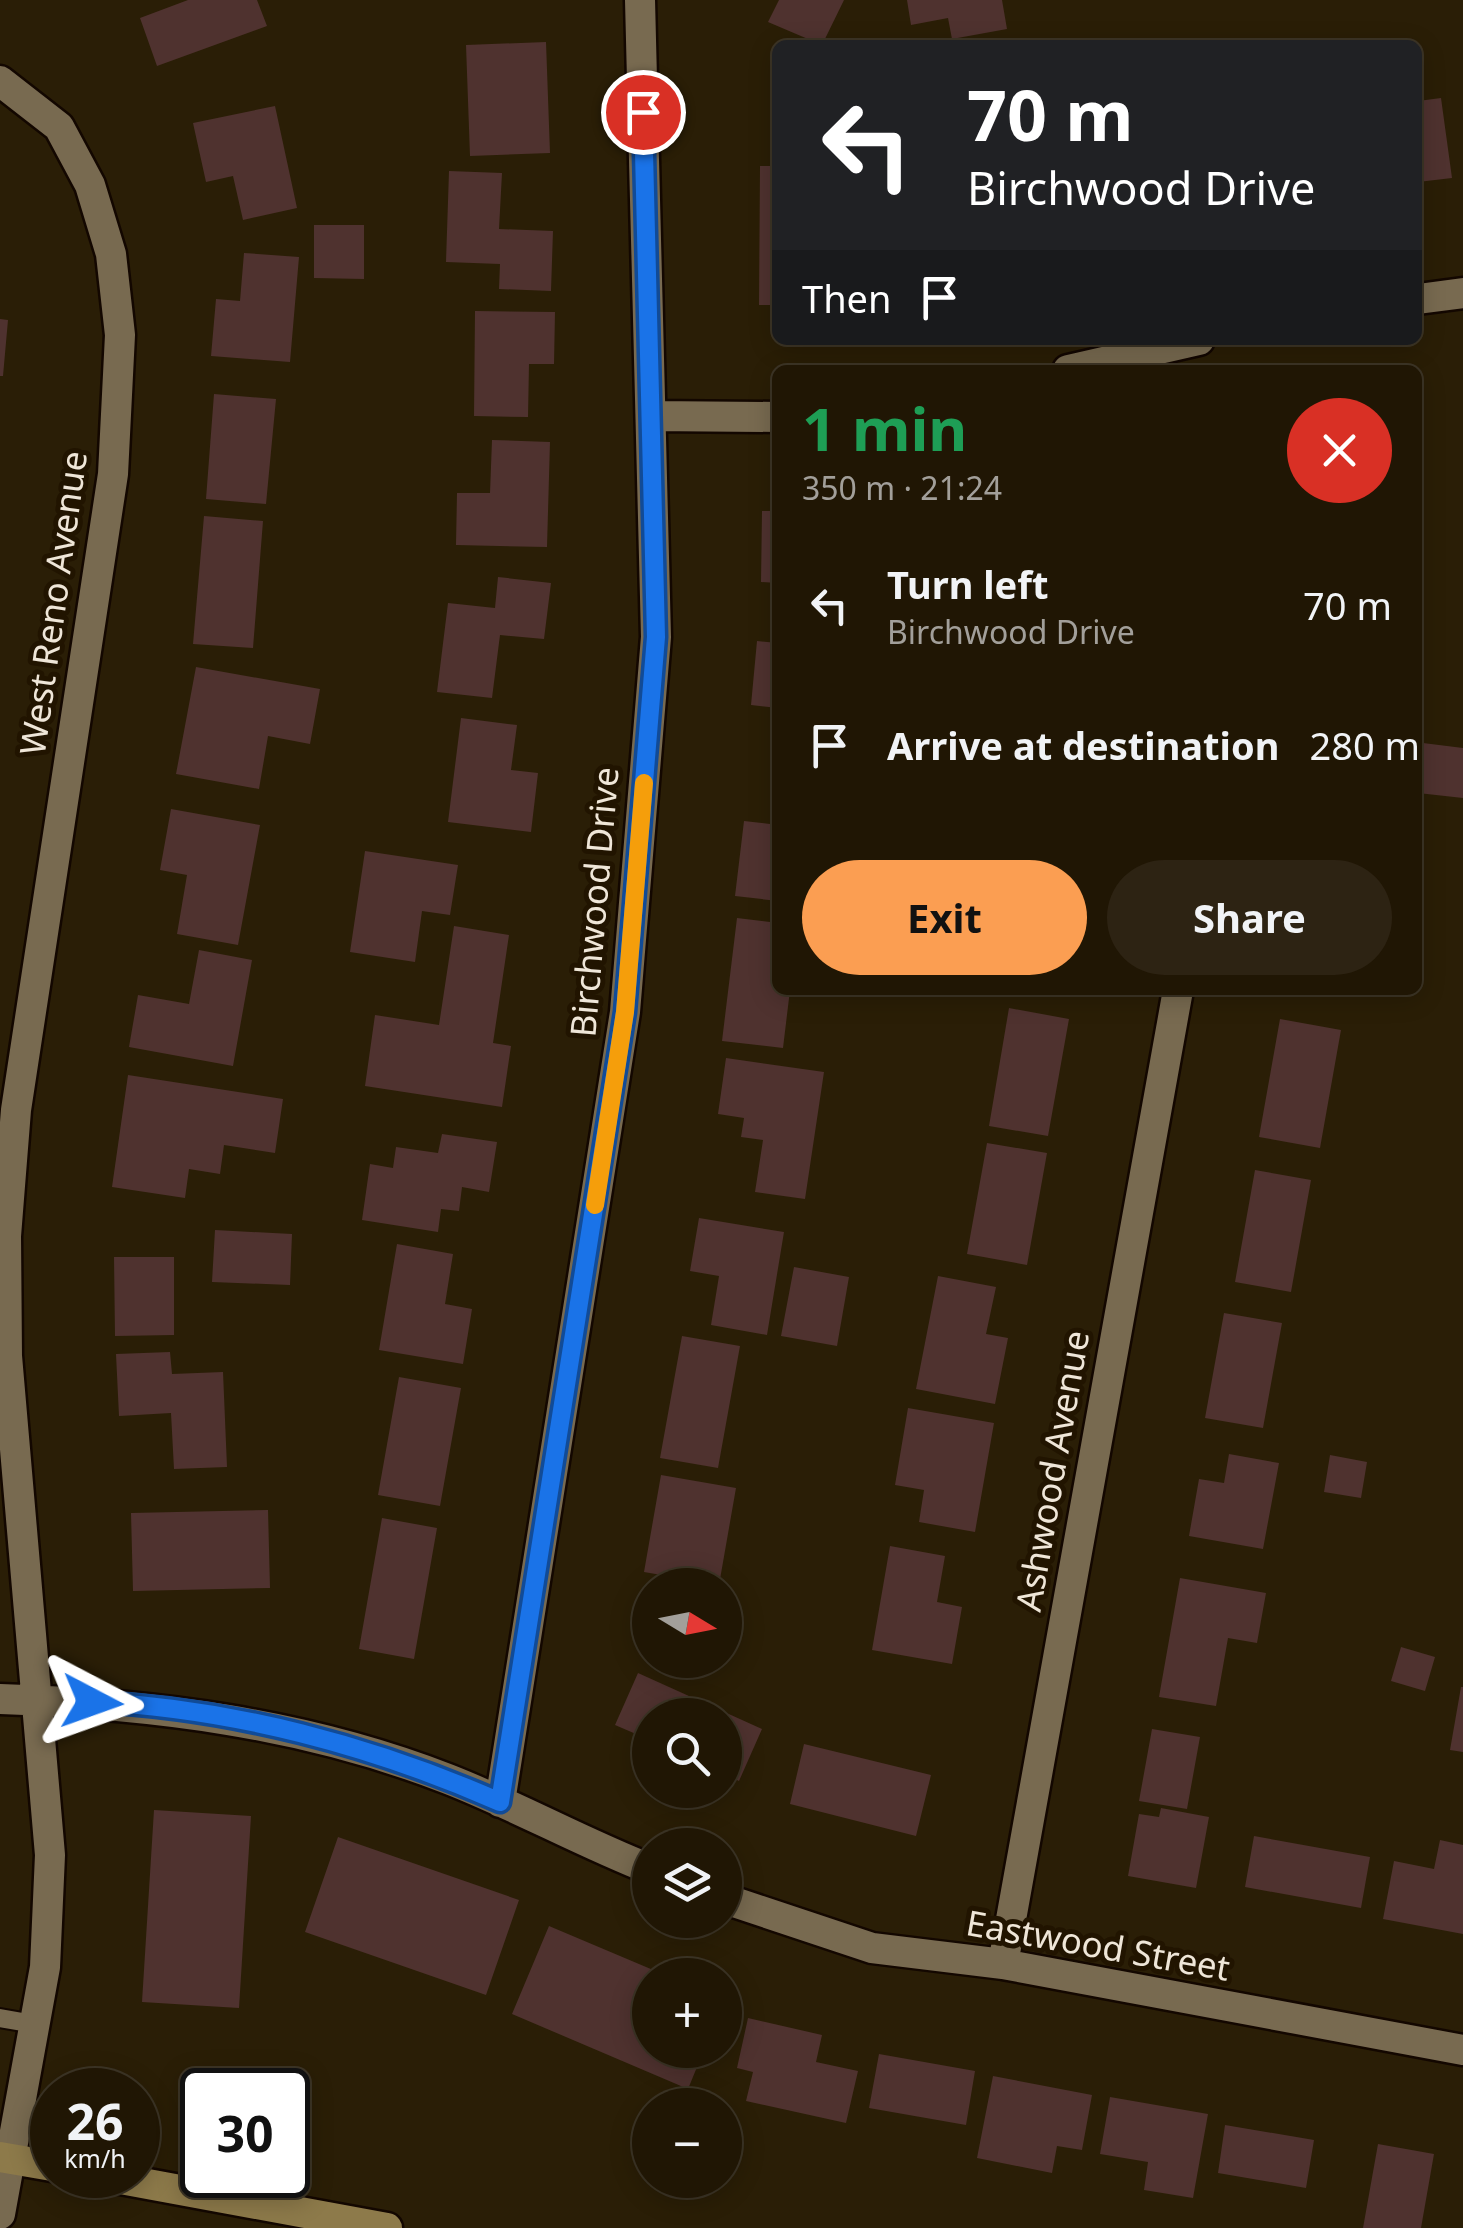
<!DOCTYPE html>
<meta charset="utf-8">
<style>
:root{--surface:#201604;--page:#2d2313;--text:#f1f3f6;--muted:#a29f9a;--line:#3d3526;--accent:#fb9e52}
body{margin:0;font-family:"Noto Sans",sans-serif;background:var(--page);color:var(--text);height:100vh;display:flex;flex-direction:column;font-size:38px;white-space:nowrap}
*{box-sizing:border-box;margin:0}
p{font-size:32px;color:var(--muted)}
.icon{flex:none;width:55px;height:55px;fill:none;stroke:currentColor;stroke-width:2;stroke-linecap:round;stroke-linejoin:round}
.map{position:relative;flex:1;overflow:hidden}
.panel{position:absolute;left:772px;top:365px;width:650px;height:630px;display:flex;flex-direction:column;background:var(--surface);border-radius:15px;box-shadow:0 5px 25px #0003,0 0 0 2px var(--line)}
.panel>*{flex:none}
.hud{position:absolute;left:772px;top:40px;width:650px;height:305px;border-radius:15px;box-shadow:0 5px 25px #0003,0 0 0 2px var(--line);background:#202124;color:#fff;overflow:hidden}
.needle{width:65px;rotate:100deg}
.buttons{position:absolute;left:632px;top:1568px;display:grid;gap:20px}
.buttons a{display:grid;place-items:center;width:110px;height:110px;border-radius:50%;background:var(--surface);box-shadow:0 5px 25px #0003,0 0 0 2px var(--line);font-size:50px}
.speed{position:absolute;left:30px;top:2068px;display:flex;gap:20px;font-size:50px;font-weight:700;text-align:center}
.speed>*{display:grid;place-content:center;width:130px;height:130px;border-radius:50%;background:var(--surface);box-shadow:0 5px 25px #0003,0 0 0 2px var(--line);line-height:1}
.speed small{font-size:25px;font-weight:400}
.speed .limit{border:5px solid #111;border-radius:15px;background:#fff;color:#111}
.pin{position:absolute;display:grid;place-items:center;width:85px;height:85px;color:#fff;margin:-42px;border:5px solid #fff;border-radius:50%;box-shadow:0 2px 10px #0007}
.me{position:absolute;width:110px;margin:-55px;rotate:94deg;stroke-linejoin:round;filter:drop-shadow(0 0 8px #0008)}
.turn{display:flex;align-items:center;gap:35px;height:210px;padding:0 30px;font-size:45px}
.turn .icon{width:130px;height:130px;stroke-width:2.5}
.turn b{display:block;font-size:70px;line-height:85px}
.then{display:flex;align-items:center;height:95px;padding:0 30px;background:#0003;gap:20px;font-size:38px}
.round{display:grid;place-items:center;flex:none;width:105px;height:105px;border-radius:52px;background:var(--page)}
.head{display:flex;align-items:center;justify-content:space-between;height:170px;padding:0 30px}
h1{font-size:60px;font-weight:700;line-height:75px;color:#1e9e55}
.primary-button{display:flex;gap:20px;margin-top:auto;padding:20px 30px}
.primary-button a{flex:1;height:115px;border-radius:60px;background:var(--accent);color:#111;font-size:40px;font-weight:700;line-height:115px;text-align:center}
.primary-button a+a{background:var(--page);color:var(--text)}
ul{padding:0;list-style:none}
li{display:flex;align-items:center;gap:30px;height:140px;padding:0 30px}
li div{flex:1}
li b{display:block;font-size:38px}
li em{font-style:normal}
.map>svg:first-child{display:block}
</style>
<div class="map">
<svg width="1463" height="2228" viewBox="0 0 1463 2228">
<rect width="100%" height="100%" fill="#2a1e06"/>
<!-- building -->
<path fill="#4f322f" d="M188,0H257L267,26L157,66L140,18Z
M779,0H844L822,45L768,22Z
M907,0H1002L1007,29L952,39L948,18L911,25Z
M546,42L550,153L470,156L466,45Z
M1441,98L1452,178L1418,182V101Z
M275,106L297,208L243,220L233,176L206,182L193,123Z
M760,166H778V305H759Z
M449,171L502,173L499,229L553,231L551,291L499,289L500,264L446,262Z
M314,225H364V279L314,278Z
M244,253L299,257L290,362L211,356L216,299L240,301Z
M475,311L555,312L554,364H529L528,417L474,416Z
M0,319L8,320L3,376H0Z
M214,394L276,399L266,504L206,499Z
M492,440L550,442L547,547L456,545L457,493H490Z
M762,511H778V583L761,582Z
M204,516L263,521L253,648L193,644Z
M498,577L551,583L544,639L500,635L492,698L437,692L448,603L495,608Z
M757,641L778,643V708L751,705Z
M196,667L320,689L310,744L268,736L259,789L176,774Z
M461,718L517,725L511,770L538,773L531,832L448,822Z
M1423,743L1463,748V798L1418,793Z
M775,780L778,901L735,896L744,821L770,824Z
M171,809L260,825L238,945L177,934L187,875L160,870Z
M365,851L458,865L450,915L422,911L415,962L350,952Z
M737,918L778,923V990H790L783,1048L722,1041Z
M454,926L509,935L493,1043L511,1046L502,1107L365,1086L375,1015L439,1025Z
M199,950L252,960L233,1066L129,1047L138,995L189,1004Z
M1009,1008L1069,1019L1048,1136L989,1126Z
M1280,1019L1341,1030L1320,1148L1259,1137Z
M726,1058L824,1072L805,1199L755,1192L763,1140L741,1137L744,1118L718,1114Z
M128,1075L283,1099L275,1153L224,1145L220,1174L189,1169L185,1198L112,1187Z
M442,1134L497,1142L489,1192L462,1187L459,1211L441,1209L438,1232L362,1220L370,1164L393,1168L396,1147L438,1153Z
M987,1143L1047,1153L1027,1265L967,1254Z
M1255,1170L1311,1180L1291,1292L1235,1282Z
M699,1218L784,1232L767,1335L711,1325L719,1276L690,1271Z
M215,1230L292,1234L290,1285L212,1282Z
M397,1244L453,1254L445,1304L472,1309L463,1364L379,1350Z
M114,1257H174V1335L115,1336Z
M794,1267L849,1277L837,1346L781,1336Z
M938,1276L996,1287L986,1334L1008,1338L995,1404L916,1389Z
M1224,1313L1282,1323L1263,1428L1205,1418Z
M682,1336L740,1346L718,1468L660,1458Z
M170,1352L172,1374L223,1372L227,1467L174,1469L171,1413L119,1416L116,1354Z
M399,1377L461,1388L440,1506L378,1495Z
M908,1408L994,1423L975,1532L919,1522L924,1490L895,1485Z
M1229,1454L1279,1463L1263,1549L1189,1536L1199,1479L1224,1483Z
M1330,1455L1367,1462L1361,1498L1324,1492Z
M661,1475L736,1488L719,1585L644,1572Z
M268,1510L270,1588L133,1591L131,1513Z
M382,1518L437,1528L414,1659L359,1649Z
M890,1546L945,1556L937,1602L962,1607L952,1664L872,1650Z
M1180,1578L1266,1593L1257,1643L1228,1638L1216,1706L1159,1697Z
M1401,1647L1435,1657L1425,1691L1391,1681Z
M638,1673L762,1729L739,1781L725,1774V1715H650V1740L615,1725Z
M1461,1687H1463V1752L1450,1750Z
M1152,1729L1200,1737L1187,1809L1139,1801Z
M804,1744L931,1775L916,1836L790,1804Z
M1161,1808L1209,1817L1196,1888L1128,1876L1139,1814L1159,1817Z
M154,1810L251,1816L239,2008L142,2002Z
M1254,1836L1370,1857L1361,1908L1245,1887Z
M338,1837L519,1900L486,1995L305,1932Z
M1440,1840L1463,1845V1934L1383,1919L1394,1861L1434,1869Z
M549,1926L665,1975H650V2050H704L688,2089L512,2014Z
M748,2018L822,2035L816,2062L858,2071L846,2123L746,2101L753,2072L737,2068Z
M879,2054L975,2071L966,2125L869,2108Z
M993,2076L1092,2095L1082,2150L1057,2146L1052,2173L977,2158Z
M1110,2097L1208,2114L1193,2198L1144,2190L1148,2162L1100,2154Z
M1225,2125L1314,2140L1306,2188L1218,2173Z
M1378,2144L1434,2154L1421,2228H1363Z"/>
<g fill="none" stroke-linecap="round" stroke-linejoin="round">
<!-- lane casing -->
<g stroke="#130700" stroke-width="22">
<path id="lane" d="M0,2018L34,2024"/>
</g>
<!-- street casing -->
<g stroke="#130700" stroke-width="35">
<path id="street" d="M0,81L59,127L90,185L111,254L120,335L113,474L16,1110L6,1236L7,1356L50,1855L45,1967L0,2214
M1418,299L1463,293
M1068,370L1199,340
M651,416L778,417
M0,1699C153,1704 304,1723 448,1779C517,1806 581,1842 650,1869
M500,1802L625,1012L656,637L640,0
M725,1899L872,1948L1003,1964L1463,2050
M1003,1964L1178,990"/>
</g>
<!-- secondary casing -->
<g stroke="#130700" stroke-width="35">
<path id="secondary" d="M0,2157L52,2166
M99,2175L387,2228"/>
</g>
<!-- lane -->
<use href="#lane" stroke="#786a50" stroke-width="18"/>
<!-- street -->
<use href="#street" stroke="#786a50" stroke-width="30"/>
<!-- secondary -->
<use href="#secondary" stroke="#8d7a4a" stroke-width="30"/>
</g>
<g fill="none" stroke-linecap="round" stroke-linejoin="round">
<!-- route casing -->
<g stroke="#114b97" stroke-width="25">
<path id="route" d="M92,1702C232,1708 373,1746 500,1802L625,1012L656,637L643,112"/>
</g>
<!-- route -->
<use href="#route" stroke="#1a73e8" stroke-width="18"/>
<!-- slow -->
<path stroke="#f59e0b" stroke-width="18" d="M595,1205L625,1012L644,783"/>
</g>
<g text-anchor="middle" stroke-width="10" stroke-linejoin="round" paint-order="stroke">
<!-- street labels -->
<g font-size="35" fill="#efe6d8" stroke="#211400">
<text transform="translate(54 603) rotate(-82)" y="12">West Reno Avenue</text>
<text transform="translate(595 902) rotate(-85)" y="12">Birchwood Drive</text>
<text transform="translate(1053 1471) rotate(-80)" y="12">Ashwood Avenue</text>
<text transform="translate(1098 1946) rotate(10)" y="12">Eastwood Street</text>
</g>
</g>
</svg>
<div class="buttons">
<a><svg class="needle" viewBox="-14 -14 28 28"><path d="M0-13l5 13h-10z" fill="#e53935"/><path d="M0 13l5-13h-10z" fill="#a29f9a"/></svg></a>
<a><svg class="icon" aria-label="search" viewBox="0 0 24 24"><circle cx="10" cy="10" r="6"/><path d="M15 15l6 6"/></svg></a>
<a><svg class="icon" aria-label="layers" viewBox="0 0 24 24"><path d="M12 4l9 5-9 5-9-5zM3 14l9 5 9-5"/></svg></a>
<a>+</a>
<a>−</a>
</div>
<div class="speed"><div>26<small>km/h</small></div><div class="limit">30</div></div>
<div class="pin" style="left:643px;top:112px;background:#d93025"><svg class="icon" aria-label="arrive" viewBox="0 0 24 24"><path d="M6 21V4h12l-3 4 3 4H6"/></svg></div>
<svg class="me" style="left:92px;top:1702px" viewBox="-20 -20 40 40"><path d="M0-17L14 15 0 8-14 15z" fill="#1a73e8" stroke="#fff" stroke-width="4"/></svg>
<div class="hud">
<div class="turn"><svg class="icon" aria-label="left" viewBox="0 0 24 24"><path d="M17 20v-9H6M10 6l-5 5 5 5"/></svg><div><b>70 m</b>Birchwood Drive</div></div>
<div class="then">Then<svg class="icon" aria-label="arrive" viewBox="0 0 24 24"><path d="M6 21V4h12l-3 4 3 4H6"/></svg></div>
</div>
<section class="panel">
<div class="head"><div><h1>1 min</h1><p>350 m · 21:24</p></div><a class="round" style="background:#d93025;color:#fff"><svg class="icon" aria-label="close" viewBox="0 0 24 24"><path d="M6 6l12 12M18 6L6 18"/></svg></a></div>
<ul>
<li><svg class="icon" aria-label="left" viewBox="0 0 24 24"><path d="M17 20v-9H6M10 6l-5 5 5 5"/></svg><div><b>Turn left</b><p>Birchwood Drive</p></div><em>70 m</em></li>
<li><svg class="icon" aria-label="arrive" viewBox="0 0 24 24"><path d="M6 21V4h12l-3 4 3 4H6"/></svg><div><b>Arrive at destination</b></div><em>280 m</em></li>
</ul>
<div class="primary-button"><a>Exit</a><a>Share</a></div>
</section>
</div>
